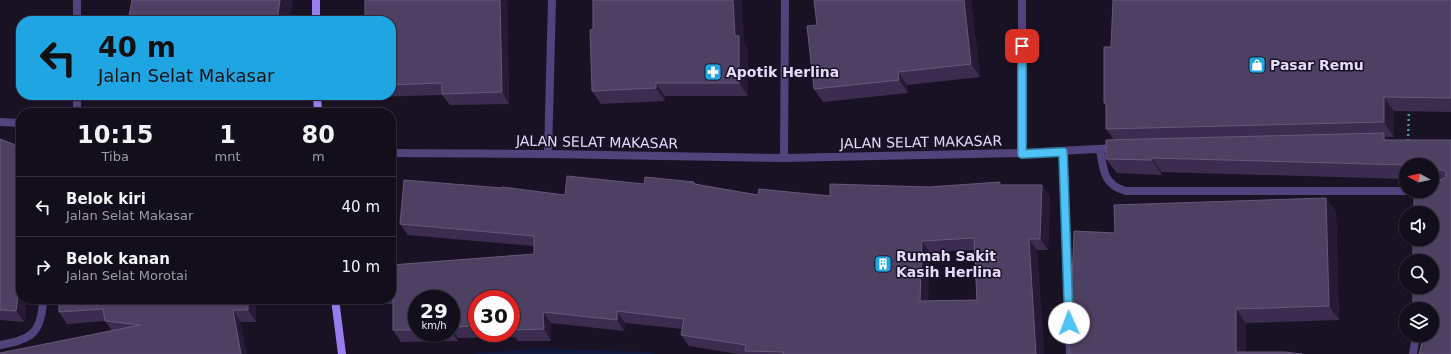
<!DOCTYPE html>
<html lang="id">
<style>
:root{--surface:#130e1b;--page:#201c28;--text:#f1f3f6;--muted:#9d9ca3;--line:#322e3a}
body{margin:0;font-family:"DejaVu Sans",sans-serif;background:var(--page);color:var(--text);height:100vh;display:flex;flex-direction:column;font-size:15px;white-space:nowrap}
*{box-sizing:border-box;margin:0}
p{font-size:13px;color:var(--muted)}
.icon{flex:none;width:22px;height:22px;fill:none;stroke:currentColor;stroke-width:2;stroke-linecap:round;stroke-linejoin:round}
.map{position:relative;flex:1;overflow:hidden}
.panel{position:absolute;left:16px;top:108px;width:380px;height:196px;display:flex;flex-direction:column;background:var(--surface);border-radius:16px;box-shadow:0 1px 3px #0004,0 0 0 1px var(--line)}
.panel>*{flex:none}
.guide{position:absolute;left:16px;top:16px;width:380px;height:84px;border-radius:16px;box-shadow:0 1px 3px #0004,0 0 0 1px var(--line);background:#1ea5e2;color:#111;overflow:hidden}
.needle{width:26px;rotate:278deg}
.controls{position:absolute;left:1399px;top:158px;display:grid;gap:8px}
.controls a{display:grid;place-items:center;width:40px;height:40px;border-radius:50%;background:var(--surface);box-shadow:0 1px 3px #0004,0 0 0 1px var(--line);font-size:20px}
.speed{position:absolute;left:408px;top:290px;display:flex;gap:8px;font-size:20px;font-weight:700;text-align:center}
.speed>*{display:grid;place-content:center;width:52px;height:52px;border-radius:50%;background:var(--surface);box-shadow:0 1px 3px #0004,0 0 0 1px var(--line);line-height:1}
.speed small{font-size:10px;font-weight:400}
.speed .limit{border:6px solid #d22;background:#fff;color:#111}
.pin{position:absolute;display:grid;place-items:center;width:34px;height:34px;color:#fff;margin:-17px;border-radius:8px;box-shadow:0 2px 6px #0006}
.me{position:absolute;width:44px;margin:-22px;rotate:358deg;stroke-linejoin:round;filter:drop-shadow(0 0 3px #0008)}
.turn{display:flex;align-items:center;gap:14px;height:84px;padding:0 16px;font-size:18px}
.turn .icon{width:52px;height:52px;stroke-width:2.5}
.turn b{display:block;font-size:28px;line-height:34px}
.eta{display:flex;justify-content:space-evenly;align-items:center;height:68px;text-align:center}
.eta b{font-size:24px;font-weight:700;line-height:28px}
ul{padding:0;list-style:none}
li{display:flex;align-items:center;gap:12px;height:60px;padding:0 16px;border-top:1px solid var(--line)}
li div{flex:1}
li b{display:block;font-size:15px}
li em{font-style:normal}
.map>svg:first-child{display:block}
</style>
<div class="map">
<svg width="1451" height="354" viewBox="0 0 1451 354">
<rect width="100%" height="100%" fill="#191224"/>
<!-- water -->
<path fill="#11183e" d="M538,348L648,352L657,354H470Z"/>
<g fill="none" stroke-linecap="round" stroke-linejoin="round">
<!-- path -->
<path stroke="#3f99a9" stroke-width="2.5" stroke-dasharray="2 3" stroke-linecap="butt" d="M1408,141L1409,110"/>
<!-- minor -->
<path stroke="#52437d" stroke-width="8" d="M77,0V21
M1022,0V153
M77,95V113
M0,122L21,123
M1100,149C1103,168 1103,185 1126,191H1421
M1063,152L1070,354
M391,153L548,154L784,158L1022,153L1116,148
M548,154L552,0
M784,158L785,0
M0,345C31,340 42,333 43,299
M1413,354L1416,335"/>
<!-- secondary -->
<path stroke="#987dee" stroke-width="8" d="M316,0V21
M317,95L318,113
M335,299L342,354"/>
</g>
<!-- wall -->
<path fill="#3c2d50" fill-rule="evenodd" d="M507,0L509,104L450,105L442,95L368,97L367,95H391V21Z
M814,0H971L980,77L907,85L908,93L823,102L814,89L817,25Z
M1451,0V112L1394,111V137H1386L1389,140H1451L1432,309H1416L1413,305L1432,191V165H1406V179L1162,172V175L1117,173L1106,159L1114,140L1106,129V105L1104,103L1111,47Z
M593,29L744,43L748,49V96H665V101L601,104L592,91Z
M259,95H278V98Z
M0,139L21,299H27L24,322L0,320Z
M694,182L696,184L758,195L830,196L929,187L1002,185L1050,196L1048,250H1037L1044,354H738L689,346L681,335L682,329L625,323L624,331L551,323V341H518L515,337L458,338V341L401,342L393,330V304H386L382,299H391V265L534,254V246L408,235L400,224L644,184ZM974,250L977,300L928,301L929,252ZM417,299H451V333H417ZM477,299H511V333H477Z
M1326,198L1336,212L1339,320L1246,323V352L1069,354L1115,233Z
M256,299V322H241L112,331L105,321L67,324L59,312Z"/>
<!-- shaded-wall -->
<path fill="#261a37" d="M280,0H293L290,21H277Z
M500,0H507L509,104L502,92Z
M733,0H742L744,43L748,49V96L739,83L735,36Z
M964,0H971L980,77L971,64Z
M898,72L907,85L908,93L899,80Z
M656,83L665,96V101L656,88Z
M1384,97L1394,111V137L1384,122Z
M1384,133L1394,148L1384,140Z
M1152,158L1162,172V175L1152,160Z
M1042,185L1050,196L1048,250L1040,239Z
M1326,198L1336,212L1339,320L1329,306Z
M1029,239L1037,250L1044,354H1036Z
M922,241L929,252L928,312L920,301Z
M21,272V299H27L24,322L16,311Z
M248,299H256V322L248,310Z
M1236,309L1246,323V354L1236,352Z
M233,310L241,322L247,354H241Z
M617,311L625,323L624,331L617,320Z
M543,312L551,323V341L544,329Z
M451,328L458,338V341L451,331Z"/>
<!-- building -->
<path fill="#4e4062" stroke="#65587a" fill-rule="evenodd" d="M132,0H280L277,21H128Z
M365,0H500L502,92L442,94V83L391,85V21H365Z
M593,0H733L735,36H739V83H656V88L592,91L590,30L593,29Z
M814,0H964L971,64L898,72L899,80L814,89L807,26L817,25Z
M1113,0H1451V98L1384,97V122L1106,129V103H1104V47H1111Z
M1384,133V140H1451V354H1419L1424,335H1432V309L1433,305H1413V287H1432V261H1413V239H1432V213H1414V191H1432V180H1441L1446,177V172L1443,170H1432V165H1406L1152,158V160L1106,159V140Z
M0,139L21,147V272L16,311L0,310Z
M567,176L644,184L645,177L694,182V184L758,195L759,189L830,196V184L929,187L1000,182V185H1042L1040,239H1029L1036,354H783V352L745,351L746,345L681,335L684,319L617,311V320L543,312L544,329L511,330V299H477V326L451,327V299H417V330H393V292H391V265L534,254V236L400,224L404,180L502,188V187L565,195ZM974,238L977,300L920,301L922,241Z
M1326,198L1329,306L1236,309V352H1285L1302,354H1069L1074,231L1115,233L1114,205Z
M59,299H248V310H233L241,354H0V353L140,325L105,321L103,309L59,312Z"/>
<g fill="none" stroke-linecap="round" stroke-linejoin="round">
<!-- route casing -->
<g stroke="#337fa1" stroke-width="10">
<path id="route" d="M1022,46V154L1063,152L1069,323"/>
</g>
<!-- route -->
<use href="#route" stroke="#4fc3f7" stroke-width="7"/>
</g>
<!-- icons -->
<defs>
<g id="shop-square" transform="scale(0.9)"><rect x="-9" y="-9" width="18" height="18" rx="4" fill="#1ea5e2" stroke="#191224"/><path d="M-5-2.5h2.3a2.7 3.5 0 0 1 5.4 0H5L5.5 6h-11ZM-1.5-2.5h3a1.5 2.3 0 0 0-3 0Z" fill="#fff"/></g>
<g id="pharmacy-square" transform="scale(0.9)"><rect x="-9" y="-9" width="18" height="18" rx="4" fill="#1ea5e2" stroke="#191224"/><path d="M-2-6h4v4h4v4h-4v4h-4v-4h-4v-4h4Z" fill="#fff"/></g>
<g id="building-square" transform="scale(0.9)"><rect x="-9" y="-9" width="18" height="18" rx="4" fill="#1ea5e2" stroke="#191224"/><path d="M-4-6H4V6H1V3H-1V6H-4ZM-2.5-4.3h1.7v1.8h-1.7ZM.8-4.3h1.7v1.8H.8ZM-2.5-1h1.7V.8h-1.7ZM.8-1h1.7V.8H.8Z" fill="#fff"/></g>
</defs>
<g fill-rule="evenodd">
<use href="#shop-square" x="1257" y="65"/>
<use href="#pharmacy-square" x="713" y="72"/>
<use href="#building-square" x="883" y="264"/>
</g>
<g text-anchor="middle" stroke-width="3" stroke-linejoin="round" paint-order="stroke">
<!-- poi labels -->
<g font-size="14" font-weight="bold" fill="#e4dafa" stroke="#191224" text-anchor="start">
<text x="1270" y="70">Pasar Remu</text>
<text x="726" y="77">Apotik Herlina</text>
<text x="896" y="261">Rumah Sakit<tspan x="896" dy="16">Kasih Herlina</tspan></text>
</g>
<!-- street labels -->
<g font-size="14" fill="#e4dafa" stroke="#191224">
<text transform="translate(597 142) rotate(1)" y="5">JALAN SELAT MAKASAR</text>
<text transform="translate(921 142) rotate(-1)" y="5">JALAN SELAT MAKASAR</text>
</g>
</g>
</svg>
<div class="controls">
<a><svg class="needle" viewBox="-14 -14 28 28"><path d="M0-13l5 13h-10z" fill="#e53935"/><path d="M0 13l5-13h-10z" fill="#9d9ca3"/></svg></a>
<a><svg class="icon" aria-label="sound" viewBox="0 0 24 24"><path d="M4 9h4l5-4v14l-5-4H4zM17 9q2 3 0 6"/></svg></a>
<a><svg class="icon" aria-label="search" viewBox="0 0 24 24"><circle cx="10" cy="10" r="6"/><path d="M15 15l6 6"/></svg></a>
<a><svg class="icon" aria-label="layers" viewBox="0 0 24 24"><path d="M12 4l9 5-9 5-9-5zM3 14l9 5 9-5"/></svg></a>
</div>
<div class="speed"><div>29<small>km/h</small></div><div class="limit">30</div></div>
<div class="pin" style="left:1022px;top:46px;background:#d93025"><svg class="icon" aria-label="arrive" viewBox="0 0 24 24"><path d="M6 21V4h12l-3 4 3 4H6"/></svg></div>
<svg class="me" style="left:1069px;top:323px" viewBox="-20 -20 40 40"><circle r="19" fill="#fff"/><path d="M0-13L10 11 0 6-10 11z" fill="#4fc3f7"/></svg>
<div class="guide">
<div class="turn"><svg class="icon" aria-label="left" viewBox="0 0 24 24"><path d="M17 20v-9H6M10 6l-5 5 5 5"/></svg><div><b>40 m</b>Jalan Selat Makasar</div></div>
</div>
<section class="panel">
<div class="eta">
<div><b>10:15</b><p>Tiba</p></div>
<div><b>1</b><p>mnt</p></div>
<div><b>80</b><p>m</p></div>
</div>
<ul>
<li><svg class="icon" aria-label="left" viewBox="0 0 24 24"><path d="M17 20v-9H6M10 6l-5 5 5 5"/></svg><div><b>Belok kiri</b><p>Jalan Selat Makasar</p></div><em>40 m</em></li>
<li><svg class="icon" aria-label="right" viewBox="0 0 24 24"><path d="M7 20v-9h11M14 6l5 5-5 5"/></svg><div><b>Belok kanan</b><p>Jalan Selat Morotai</p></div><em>10 m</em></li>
</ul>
</section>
</div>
